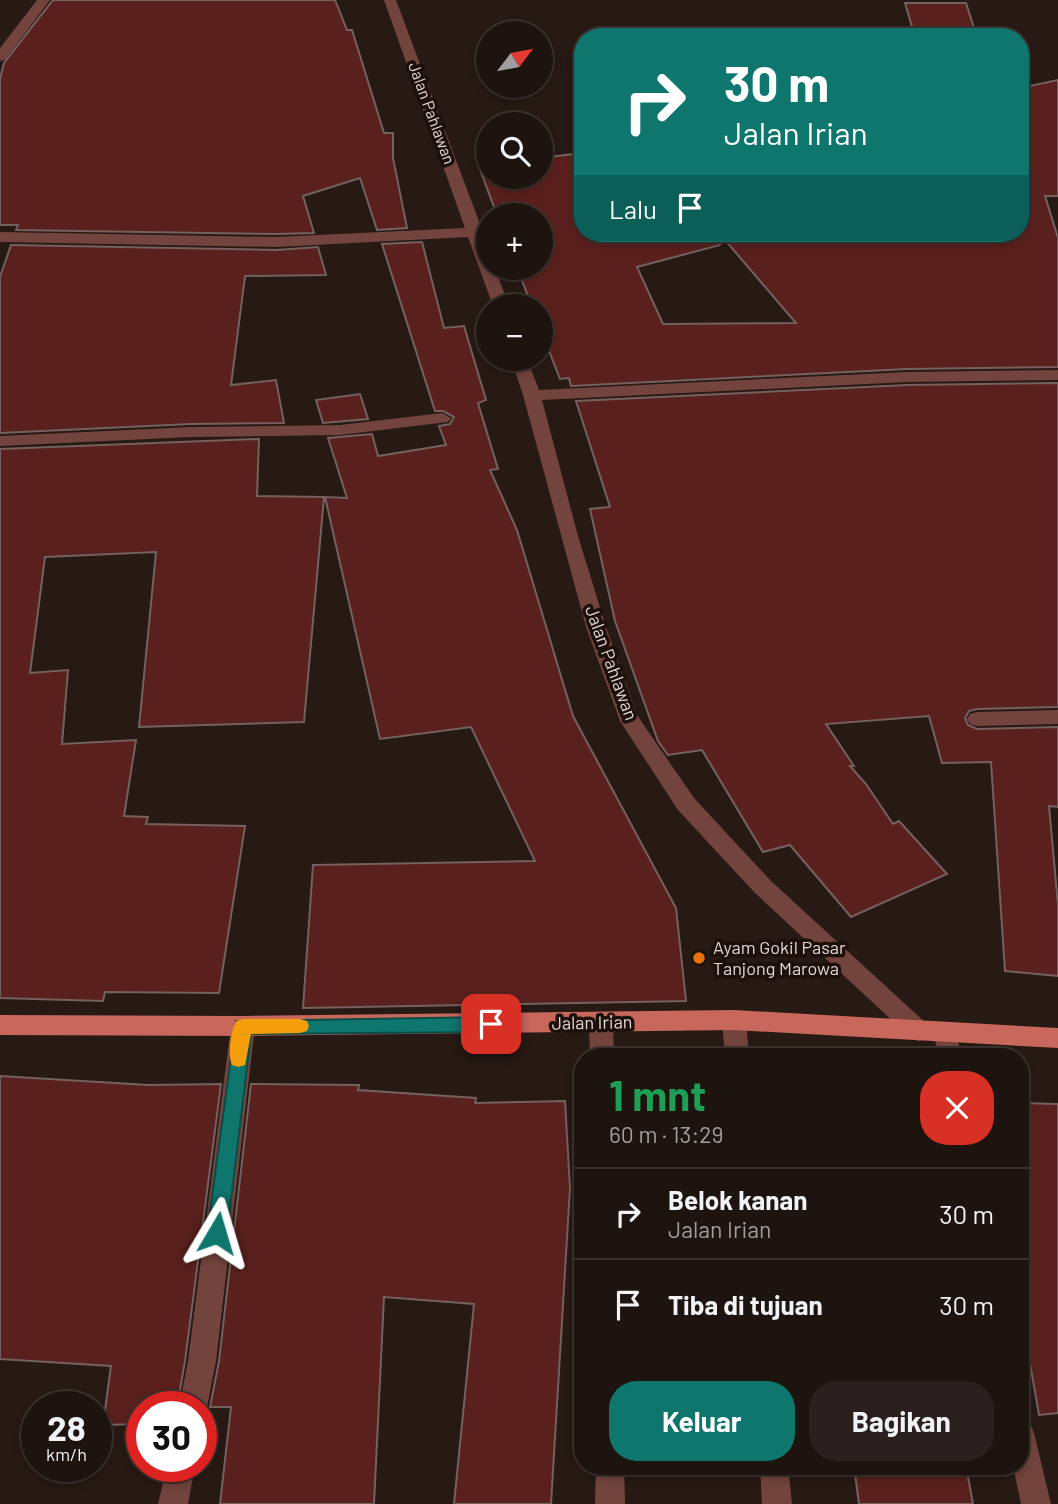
<!DOCTYPE html>
<html lang="id">
<meta charset="utf-8">
<style>
:root{--surface:#1d130f;--page:#2a201d;--text:#f1f3f6;--muted:#a09e9e;--line:#3b322f;--accent:#0f766e}
body{margin:0;font-family:Barlow,sans-serif;background:var(--page);color:var(--text);height:100vh;display:flex;flex-direction:column;font-size:26px;white-space:nowrap}
*{box-sizing:border-box;margin:0}
p{font-size:23px;color:var(--muted)}
.icon{flex:none;width:38px;height:38px;fill:none;stroke:currentColor;stroke-width:2;stroke-linecap:round;stroke-linejoin:round}
.map{position:relative;flex:1;overflow:hidden}
.panel{position:absolute;left:574px;top:1048px;width:455px;height:427px;display:flex;flex-direction:column;background:var(--surface);border-radius:28px;box-shadow:0 4px 10px #0003,0 0 0 2px var(--line)}
.panel>*{flex:none}
.hud{position:absolute;left:574px;top:28px;width:455px;height:214px;border-radius:28px;box-shadow:0 4px 10px #0003,0 0 0 2px var(--line);background:#0f766e;color:#fff;overflow:hidden}
.needle{width:46px;rotate:58deg}
.tools{position:absolute;left:476px;top:21px;display:grid;gap:14px}
.tools a{display:grid;place-items:center;width:77px;height:77px;border-radius:50%;background:var(--surface);box-shadow:0 4px 10px #0003,0 0 0 2px var(--line);font-size:35px}
.speed{position:absolute;left:21px;top:1391px;display:flex;gap:14px;font-size:35px;font-weight:700;text-align:center}
.speed>*{display:grid;place-content:center;width:91px;height:91px;border-radius:50%;background:var(--surface);box-shadow:0 4px 10px #0003,0 0 0 2px var(--line);line-height:1}
.speed small{font-size:18px;font-weight:400}
.speed .limit{border:10px solid #d22;background:#fff;color:#111}
.pin{position:absolute;display:grid;place-items:center;width:60px;height:60px;color:#fff;margin:-30px;border-radius:14px;box-shadow:0 4px 10px #0006}
.me{position:absolute;width:77px;margin:-38px;rotate:7deg;stroke-linejoin:round;filter:drop-shadow(0 0 5px #0008)}
.turn{display:flex;align-items:center;gap:24px;height:147px;padding:0 35px;font-size:32px}
.turn .icon{width:91px;height:91px;stroke-width:2.5}
.turn b{display:block;font-size:49px;line-height:60px}
.then{display:flex;align-items:center;height:66px;padding:0 35px;background:#0003;gap:14px;font-size:26px}
.round{display:grid;place-items:center;flex:none;width:74px;height:74px;border-radius:28px;background:var(--page)}
.headline{display:flex;align-items:center;justify-content:space-between;height:119px;padding:0 35px}
h1{font-size:42px;font-weight:700;line-height:52px;color:#1e9e55}
.button{display:flex;gap:14px;margin-top:auto;padding:14px 35px}
.button a{flex:1;height:80px;border-radius:28px;background:var(--accent);color:#fff;font-size:28px;font-weight:700;line-height:80px;text-align:center}
.button a+a{background:var(--page);color:var(--text)}
ul{padding:0;list-style:none}
li{display:flex;align-items:center;gap:21px;height:91px;padding:0 35px;border-top:2px solid var(--line)}
li div{flex:1}
li b{display:block;font-size:26px}
li em{font-style:normal}
.map>svg:first-child{display:block}
</style>
<div class="map">
<svg width="1058" height="1504" viewBox="0 0 1058 1504">
<rect width="100%" height="100%" fill="#271914"/>
<!-- building -->
<path fill="#59201d" stroke="#74615f" stroke-width="2" d="M53,0H335L347,30H352L384,133H393V158L407,228L377,230L360,178L303,196L314,233L276,234L16,230L18,225H0V79L4,63Z
M905,3H966L977,37H915Z
M1058,80V196H1045L1058,238V367L907,369L571,386L569,378L560,379L541,330V306H532L517,268H541V215H497L478,164L488,163V177H541V158L583,153V233H719L720,245L637,267L663,324L796,323L719,233H1020V88Z
M422,242L444,328L464,326L486,400L478,403L498,469L490,470L517,530L573,716L676,908L686,1001L303,1008L313,865L535,861L471,727L380,739L325,497L347,498L328,438L372,434L378,456L446,445L439,426L450,424L454,417L443,411H435L382,244Z
M11,245L276,250L318,247L326,275L245,276L231,385L276,380L284,423L191,424L0,433V277Z
M1058,383V707L977,709L969,711L965,718L968,725L977,729L1058,727V807L1049,806L1058,905V976L1005,971L991,762L942,763L929,716L826,724L854,766H850L866,784L893,824L899,821L947,874L851,917L790,845L763,852L702,750L668,755L658,741L615,621L590,509L610,507L576,401L907,385Z
M360,394L368,419L323,423L316,400Z
M259,439L257,496L324,497L304,722L139,727L156,552L45,557L30,673L68,670L62,744L136,740L124,816L148,817L146,824L245,826L219,993L105,992L103,1001L0,998V449Z
M0,1076L148,1085L221,1084L185,1361L177,1407H142V1424L103,1425L111,1366L0,1359Z
M251,1084L359,1085L358,1090L476,1098L475,1103L565,1101L570,1188L551,1504H454L474,1304L384,1297L374,1504H220L231,1407H210L219,1361Z
M1020,1103L1058,1104V1413L1039,1415L1020,1306Z
M854,1466H966L973,1504H859Z"/>
<g fill="none" stroke-linecap="round" stroke-linejoin="round">
<!-- minor -->
<path fill="#72443d" fill-rule="evenodd" d="M37,0H50L5,60L0,61V48Z
M384,0H396L483,232L488,249V268H495L509,306H493L468,237L276,247L0,242V232L276,237L465,228Z
M511,359H527L539,390L907,372L1058,370V380L907,382L542,400L578,536L606,627L637,715L694,798L771,881L927,1024L931,1031L927,1038L919,1041L911,1038L755,893L678,810L620,721L586,627L523,395Z
M442,413L451,418L448,422L340,435L191,437L0,446V436L191,427L340,425Z
M1058,710V724L977,726L970,724L967,719L970,714L977,712Z
M734,1010L742,1013L746,1020L749,1057H725L722,1020L726,1013Z
M601,1013L609,1016L613,1023L614,1057H590L589,1023L593,1016Z
M243,1016L251,1019L255,1026L216,1361L207,1407L201,1417V1407H179L188,1361L231,1026L235,1019Z
M946,1023L954,1026L962,1057H938L934,1033L938,1026Z
M1020,1419L1030,1423L1034,1433L1051,1504H1021L1013,1466H1020Z
M167,1466H195L188,1504H158Z
M596,1466H624L625,1504H595Z
M760,1466H788L792,1504H762Z"/>
<!-- major -->
<path fill="#c7685b" fill-rule="evenodd" d="M734,1010L1058,1028V1048L734,1030L243,1036L0,1035V1015L243,1016Z"/>
</g>
<!-- route -->
<path fill="#0f766e" stroke="#0a4d48" stroke-width="2" d="M491,1017L497,1019L500,1024L497,1029L491,1032L251,1034L227,1233L224,1239L217,1241L210,1239L207,1233L236,1021Z"/>
<!-- slow -->
<path fill="#f59e0b" d="M243,1019H300L307,1021L309,1026L307,1031L300,1033L251,1034L245,1065L238,1067L232,1065C227,1054 231,1032 236,1021Z"/>
<!-- markers -->
<circle fill="#e8710a" stroke="#1d100b" stroke-width="2.5" cx="699" cy="958" r="7"/>
<g text-anchor="middle" stroke-width="7" stroke-linejoin="round" paint-order="stroke">
<!-- far-street labels -->
<g font-size="16" fill="#e1d7d4" stroke="#1d100b">
<text transform="translate(432 113) rotate(70)" y="6">Jalan Pahlawan</text>
</g>
<!-- street labels -->
<g font-size="18" fill="#e1d7d4" stroke="#1d100b">
<text transform="translate(611 663) rotate(70)" y="6">Jalan Pahlawan</text>
<text transform="translate(592 1023) rotate(-1)" y="6">Jalan Irian</text>
</g>
<!-- poi labels -->
<g font-size="18" fill="#e1d7d4" stroke="#1d100b" text-anchor="start">
<text x="713" y="954">Ayam Gokil Pasar<tspan x="713" dy="21">Tanjong Marowa</tspan></text>
</g>
</g>
</svg>
<div class="tools">
<a><svg class="needle" viewBox="-14 -14 28 28"><path d="M0-13l5 13h-10z" fill="#e53935"/><path d="M0 13l5-13h-10z" fill="#a09e9e"/></svg></a>
<a><svg class="icon" aria-label="search" viewBox="0 0 24 24"><circle cx="10" cy="10" r="6"/><path d="M15 15l6 6"/></svg></a>
<a>+</a>
<a>−</a>
</div>
<div class="speed"><div>28<small>km/h</small></div><div class="limit">30</div></div>
<div class="pin" style="left:491px;top:1024px;background:#d93025"><svg class="icon" aria-label="arrive" viewBox="0 0 24 24"><path d="M6 21V4h12l-3 4 3 4H6"/></svg></div>
<svg class="me" style="left:217px;top:1233px" viewBox="-20 -20 40 40"><path d="M0-17L14 15 0 8-14 15z" fill="#0f766e" stroke="#fff" stroke-width="4"/></svg>
<div class="hud">
<div class="turn"><svg class="icon" aria-label="right" viewBox="0 0 24 24"><path d="M7 20v-9h11M14 6l5 5-5 5"/></svg><div><b>30 m</b>Jalan Irian</div></div>
<div class="then">Lalu<svg class="icon" aria-label="arrive" viewBox="0 0 24 24"><path d="M6 21V4h12l-3 4 3 4H6"/></svg></div>
</div>
<section class="panel">
<div class="headline"><div><h1>1 mnt</h1><p>60 m · 13:29</p></div><a class="round" style="background:#d93025;color:#fff"><svg class="icon" aria-label="close" viewBox="0 0 24 24"><path d="M6 6l12 12M18 6L6 18"/></svg></a></div>
<ul>
<li><svg class="icon" aria-label="right" viewBox="0 0 24 24"><path d="M7 20v-9h11M14 6l5 5-5 5"/></svg><div><b>Belok kanan</b><p>Jalan Irian</p></div><em>30 m</em></li>
<li><svg class="icon" aria-label="arrive" viewBox="0 0 24 24"><path d="M6 21V4h12l-3 4 3 4H6"/></svg><div><b>Tiba di tujuan</b></div><em>30 m</em></li>
</ul>
<div class="button"><a>Keluar</a><a>Bagikan</a></div>
</section>
</div>
